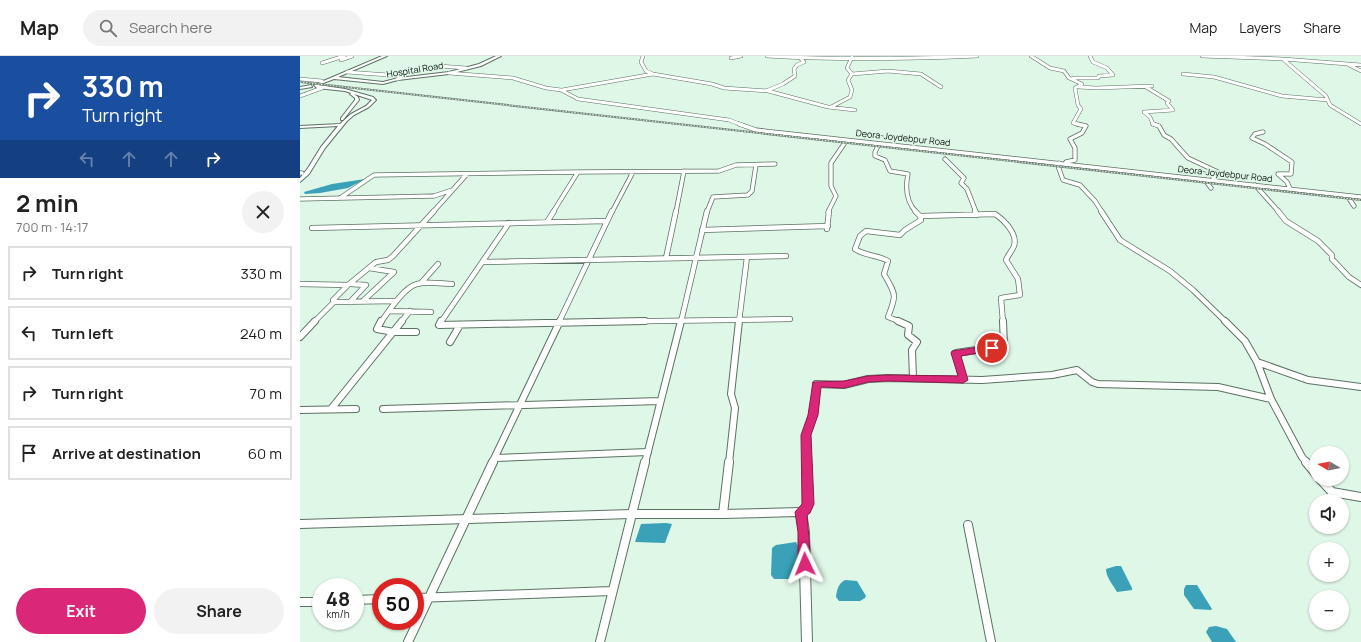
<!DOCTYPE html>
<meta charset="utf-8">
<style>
:root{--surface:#fff;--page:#f2f2f2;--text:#222;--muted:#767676;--line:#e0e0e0;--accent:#db2777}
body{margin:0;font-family:Manrope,sans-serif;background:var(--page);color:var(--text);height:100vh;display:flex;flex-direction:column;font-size:15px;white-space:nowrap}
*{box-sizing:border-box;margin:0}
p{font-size:13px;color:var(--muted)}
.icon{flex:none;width:22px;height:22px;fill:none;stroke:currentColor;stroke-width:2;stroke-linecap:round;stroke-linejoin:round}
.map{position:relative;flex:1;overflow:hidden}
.side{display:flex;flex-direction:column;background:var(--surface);width:300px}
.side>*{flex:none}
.banner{background:#1a4fa0;color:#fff;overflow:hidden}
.needle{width:26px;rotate:280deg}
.fabs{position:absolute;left:1009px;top:390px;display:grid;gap:8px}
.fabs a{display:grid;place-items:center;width:40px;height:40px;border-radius:50%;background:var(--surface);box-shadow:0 1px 3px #0004;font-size:20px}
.speed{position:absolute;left:12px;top:522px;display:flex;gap:8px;font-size:20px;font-weight:700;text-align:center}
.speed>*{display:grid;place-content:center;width:52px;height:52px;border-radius:50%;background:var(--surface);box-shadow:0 1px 3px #0004;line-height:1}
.speed small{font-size:10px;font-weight:400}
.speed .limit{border:6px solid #d22;background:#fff;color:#111}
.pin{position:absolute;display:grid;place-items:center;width:34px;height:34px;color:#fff;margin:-17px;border:2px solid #fff;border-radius:50%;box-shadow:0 1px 4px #0007}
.me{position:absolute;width:44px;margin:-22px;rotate:358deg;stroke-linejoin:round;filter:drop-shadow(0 0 3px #0008)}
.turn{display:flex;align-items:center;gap:14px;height:84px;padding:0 16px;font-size:18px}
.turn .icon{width:52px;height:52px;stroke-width:2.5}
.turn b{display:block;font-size:28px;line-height:34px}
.lanes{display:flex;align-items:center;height:38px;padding:0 16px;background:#0003;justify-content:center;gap:20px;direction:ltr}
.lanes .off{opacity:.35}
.round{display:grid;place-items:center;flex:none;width:42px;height:42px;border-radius:21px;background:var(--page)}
.headline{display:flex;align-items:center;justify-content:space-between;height:68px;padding:0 16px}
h1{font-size:24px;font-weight:700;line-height:30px}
.button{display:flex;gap:8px;margin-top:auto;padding:8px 16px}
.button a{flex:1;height:46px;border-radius:24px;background:var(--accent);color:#fff;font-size:16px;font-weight:700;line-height:46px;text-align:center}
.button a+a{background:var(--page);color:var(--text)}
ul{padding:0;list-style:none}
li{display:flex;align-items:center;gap:12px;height:54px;margin:0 8px 6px;padding:0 8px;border:2px solid var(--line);border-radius:0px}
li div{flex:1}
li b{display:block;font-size:15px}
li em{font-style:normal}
header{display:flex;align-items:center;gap:24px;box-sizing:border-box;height:56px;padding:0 20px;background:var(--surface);border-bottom:1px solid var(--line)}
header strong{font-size:19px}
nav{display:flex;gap:22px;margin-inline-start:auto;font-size:14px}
.search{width:280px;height:36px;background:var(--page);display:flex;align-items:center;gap:10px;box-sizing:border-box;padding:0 14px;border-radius:22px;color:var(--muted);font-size:15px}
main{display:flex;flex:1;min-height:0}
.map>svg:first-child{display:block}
</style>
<header>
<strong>Map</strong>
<div class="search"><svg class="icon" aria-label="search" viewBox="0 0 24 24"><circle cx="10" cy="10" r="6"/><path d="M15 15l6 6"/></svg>Search here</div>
<nav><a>Map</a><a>Layers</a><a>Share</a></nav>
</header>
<main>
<section class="side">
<div class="banner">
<div class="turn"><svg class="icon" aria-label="right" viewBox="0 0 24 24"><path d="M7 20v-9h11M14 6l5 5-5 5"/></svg><div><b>330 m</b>Turn right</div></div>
<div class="lanes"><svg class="icon off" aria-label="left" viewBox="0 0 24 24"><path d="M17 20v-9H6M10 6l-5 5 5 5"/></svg><svg class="icon off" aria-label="ahead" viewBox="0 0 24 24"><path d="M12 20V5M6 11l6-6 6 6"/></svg><svg class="icon off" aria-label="ahead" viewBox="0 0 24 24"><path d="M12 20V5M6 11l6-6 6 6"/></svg><svg class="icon" aria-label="right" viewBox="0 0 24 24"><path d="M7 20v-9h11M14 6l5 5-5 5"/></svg></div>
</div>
<div class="headline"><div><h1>2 min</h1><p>700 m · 14:17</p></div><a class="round"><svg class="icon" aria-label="close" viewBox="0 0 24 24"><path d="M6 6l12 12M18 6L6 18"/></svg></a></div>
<ul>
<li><svg class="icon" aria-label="right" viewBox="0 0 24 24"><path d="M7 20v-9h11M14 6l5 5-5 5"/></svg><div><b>Turn right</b></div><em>330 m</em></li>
<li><svg class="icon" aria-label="left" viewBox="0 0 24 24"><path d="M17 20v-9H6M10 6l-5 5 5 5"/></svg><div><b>Turn left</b></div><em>240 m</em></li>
<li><svg class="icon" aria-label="right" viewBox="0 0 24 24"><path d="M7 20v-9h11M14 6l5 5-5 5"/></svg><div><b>Turn right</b></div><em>70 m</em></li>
<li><svg class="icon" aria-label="arrive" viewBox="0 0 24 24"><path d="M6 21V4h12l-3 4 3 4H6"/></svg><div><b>Arrive at destination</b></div><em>60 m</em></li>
</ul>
<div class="button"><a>Exit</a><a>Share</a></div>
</section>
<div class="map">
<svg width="1061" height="586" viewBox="0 0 1061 586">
<rect width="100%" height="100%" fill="#dff7e7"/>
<!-- water -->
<path fill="#3aa1b8" d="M65,123L48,132L20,137L5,138L4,136L32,128Z
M366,467L372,468L365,487L335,486L341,468Z
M496,486C501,495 501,511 499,521L494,523H474L471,519L472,492L476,489Z
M816,510H821L832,532V534L817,536C813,529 806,521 806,513Z
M545,524L557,525L566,540L565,542L560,545H539L536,541C537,534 538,528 545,524Z
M886,529H897L912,553L911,554L894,553L884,539V533Z
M916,570L927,573L936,586H912L906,576L909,571Z"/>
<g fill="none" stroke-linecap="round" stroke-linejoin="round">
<!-- minor-far4 casing -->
<g stroke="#5c7163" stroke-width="4">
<path id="minor-far4" d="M343,0L341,6L346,15L353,18L412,28L424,32L468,35L528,51L555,54
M467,0C537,4 607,3 677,0
M731,0L750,12L764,15L769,22L782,28L775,32L778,49L781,53L773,67L781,69
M902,0L983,3L1061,9
M431,2L441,0
M41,4L52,0
M984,4L1026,40L1030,49L1061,68
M22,7L44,0
M1049,9L1061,15
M128,11L135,12L139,10L166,12
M47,16L102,20L98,23
M149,17L213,22L246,32L261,34L278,43L429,64L442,69
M552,18L588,15L621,18L641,31
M883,18L914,21L982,40L1028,44
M773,22H798L799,20L813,19L807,12L793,6L790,0
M0,23L22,25
M779,31L796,32L852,30
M846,31L869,45L867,47L873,54L844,56L850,61L853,68L856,69
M262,34L353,18
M466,35L483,28L495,20L494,13L497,9L504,6L500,2
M0,40L22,32
M531,51L550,41L552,34L548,24L552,18L547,12L552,1"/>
</g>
<!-- minor-far3 casing -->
<g stroke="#5c7163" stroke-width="5">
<path id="minor-far3" d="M439,68L456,74L1061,141
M853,68L859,70L864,79L871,83L888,102L918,116L913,121L915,125
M963,76L955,78L952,82L965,88L992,106L991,118H978L987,126L990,133
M579,88L575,96V100L585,104L590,115L608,118C605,132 606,145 616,156
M645,103L664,122L661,127L667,133L676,156
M759,107L758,110L763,124L780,129L795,145L802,156
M766,108V106L775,104V92L770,83L782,77L786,70L777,68
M0,117H2
M905,124L911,132
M955,129L979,156
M1052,140L1050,144L1054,150
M40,142L74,119L278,116
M0,143L134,140L152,134
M133,156L167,118
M253,156L278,116L419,115L436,109L475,108
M312,156L333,116
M376,156L384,115
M407,156L413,141L448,139L452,135L456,109
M528,156L536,140L531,130V107L544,88"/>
</g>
<!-- minor-far2 casing -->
<g stroke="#5c7163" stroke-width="6">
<path id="minor-far2" d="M675,155L677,159
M801,155L820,184L870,215L893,234L926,266
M978,155L986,165L1018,185L1032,199V203L1049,221L1061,229
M621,160L695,158C704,164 718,178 714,190C712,195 708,199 706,204L718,223L720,239L701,242L703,266
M247,166L254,155
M12,172L307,165
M527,173L529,155
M402,174L528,170
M366,202L376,155
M183,206L486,200
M121,227L138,208
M0,228L48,229L33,244L34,246L96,245
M48,229L76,206L88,204L93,200L134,155
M63,245L94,216L69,212
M50,246L66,229L51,228
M89,255L131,256
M14,266L34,246
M81,266C88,256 104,231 117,228C128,225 141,228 152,228
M101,266L110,255
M141,266L209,167
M259,266L312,155
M286,266L490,263
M381,266L407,155
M439,266L447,201
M601,266L588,261C597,238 596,239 584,218L588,205C578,199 565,200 555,193L560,180L566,175L600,179L605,174L621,164L620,160L615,155"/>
</g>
<!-- minor-far1 casing -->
<g stroke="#5c7163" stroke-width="8">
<path id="minor-far1" d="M81,265L77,273L94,276H116
M141,265L139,269L345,265
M598,265L609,270L608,279L617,286L612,294L613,322
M925,265L945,285L957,306L971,343L1002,401L1007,407
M0,281L15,265
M150,286L160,269
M957,306L1008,324L1061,331
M663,324L656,297L704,290L703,265
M31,353L102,265
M83,353L360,345
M0,354L56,353
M195,402L348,396
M192,407L260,265
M345,407L381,265
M429,407L435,352L431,338L439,265
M507,407L506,379L515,351L516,328L544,329L568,323L588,322L682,324L752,319L777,314L792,326L798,328L918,331L971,343"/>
</g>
<!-- minor casing -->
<g stroke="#5c7163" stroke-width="10">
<path id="minor" d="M1006,406L1016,418
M1020,423L1032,436L1061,441
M501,456L506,454L508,448L507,406
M423,458L429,406
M668,469L691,586
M115,542L312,535
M55,544L81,543
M0,546H21
M108,586L193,406
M300,586L345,406"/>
</g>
<!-- major casing -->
<g stroke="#5c7163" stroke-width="2">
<path id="major" d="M82,0H87L38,21L83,26L98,22L149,16L179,8L196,0H201L181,10L149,18L98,24L83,28L34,23L18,29L45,33L73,41L76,44L69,51L54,59L47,65L25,92L9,118L0,126V122L8,112L21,91L38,70L0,72V70L40,68L51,58L66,50L72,44L54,38L58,41L59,44L43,64H41V62L55,44V42L50,38L51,37L45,35L17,32L14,29Z
M11,29L12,31L0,33V31Z
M501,452L504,453L506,456L509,476L512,586H502L499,476L497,460L423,462H332L0,472V464L332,454H423Z"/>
</g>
<!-- minor-far4 -->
<use href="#minor-far4" stroke="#fff" stroke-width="3"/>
<!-- minor-far3 -->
<use href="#minor-far3" stroke="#fff" stroke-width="3.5"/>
<!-- minor-far2 -->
<use href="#minor-far2" stroke="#fff" stroke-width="4.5"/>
<!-- minor-far1 -->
<use href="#minor-far1" stroke="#fff" stroke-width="6"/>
<!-- minor -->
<use href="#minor" stroke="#fff" stroke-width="8"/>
<!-- major -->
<use href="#major" fill="#fff" fill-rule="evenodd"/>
<!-- rail casing -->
<g stroke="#6e7d72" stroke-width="2">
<path id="rail" d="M0,26L1061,144"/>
</g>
<!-- rail -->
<use href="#rail" stroke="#dff7e7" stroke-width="1" stroke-dasharray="1.5" stroke-linecap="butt"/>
</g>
<!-- route -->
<path fill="#db2777" stroke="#8e194d" d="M692,289L696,292L695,294L661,300L668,324L663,327L588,325L568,326L544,332L521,331L518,359L511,379L514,448L510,457L507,459L511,508L509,512L505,514L500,512L498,508V476L495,456L502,448L501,379L508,359L513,326L544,325L568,320L588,319L658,320L651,297L652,295Z"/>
<g text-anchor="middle" stroke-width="3" stroke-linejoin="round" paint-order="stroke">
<!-- far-street labels -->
<g font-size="9" fill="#070f09" stroke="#dff7e7">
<text transform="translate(115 14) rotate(-9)" y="3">Hospital Road</text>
<text transform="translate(603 82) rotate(6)" y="3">Deora-Joydebpur Road</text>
<text transform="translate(925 118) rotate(6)" y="3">Deora-Joydebpur Road</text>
</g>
</g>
</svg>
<div class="fabs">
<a><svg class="needle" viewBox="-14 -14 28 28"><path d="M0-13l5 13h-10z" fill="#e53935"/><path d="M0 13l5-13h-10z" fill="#767676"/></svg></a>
<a><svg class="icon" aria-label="sound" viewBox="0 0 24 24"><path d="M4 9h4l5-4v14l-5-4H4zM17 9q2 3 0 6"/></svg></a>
<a>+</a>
<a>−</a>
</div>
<div class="speed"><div>48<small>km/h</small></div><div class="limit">50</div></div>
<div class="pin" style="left:692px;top:292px;background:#d93025"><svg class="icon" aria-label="arrive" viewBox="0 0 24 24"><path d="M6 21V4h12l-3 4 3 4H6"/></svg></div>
<svg class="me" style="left:505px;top:508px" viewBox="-20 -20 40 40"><path d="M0-17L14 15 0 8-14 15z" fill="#db2777" stroke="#fff" stroke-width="4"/></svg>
</div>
</main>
